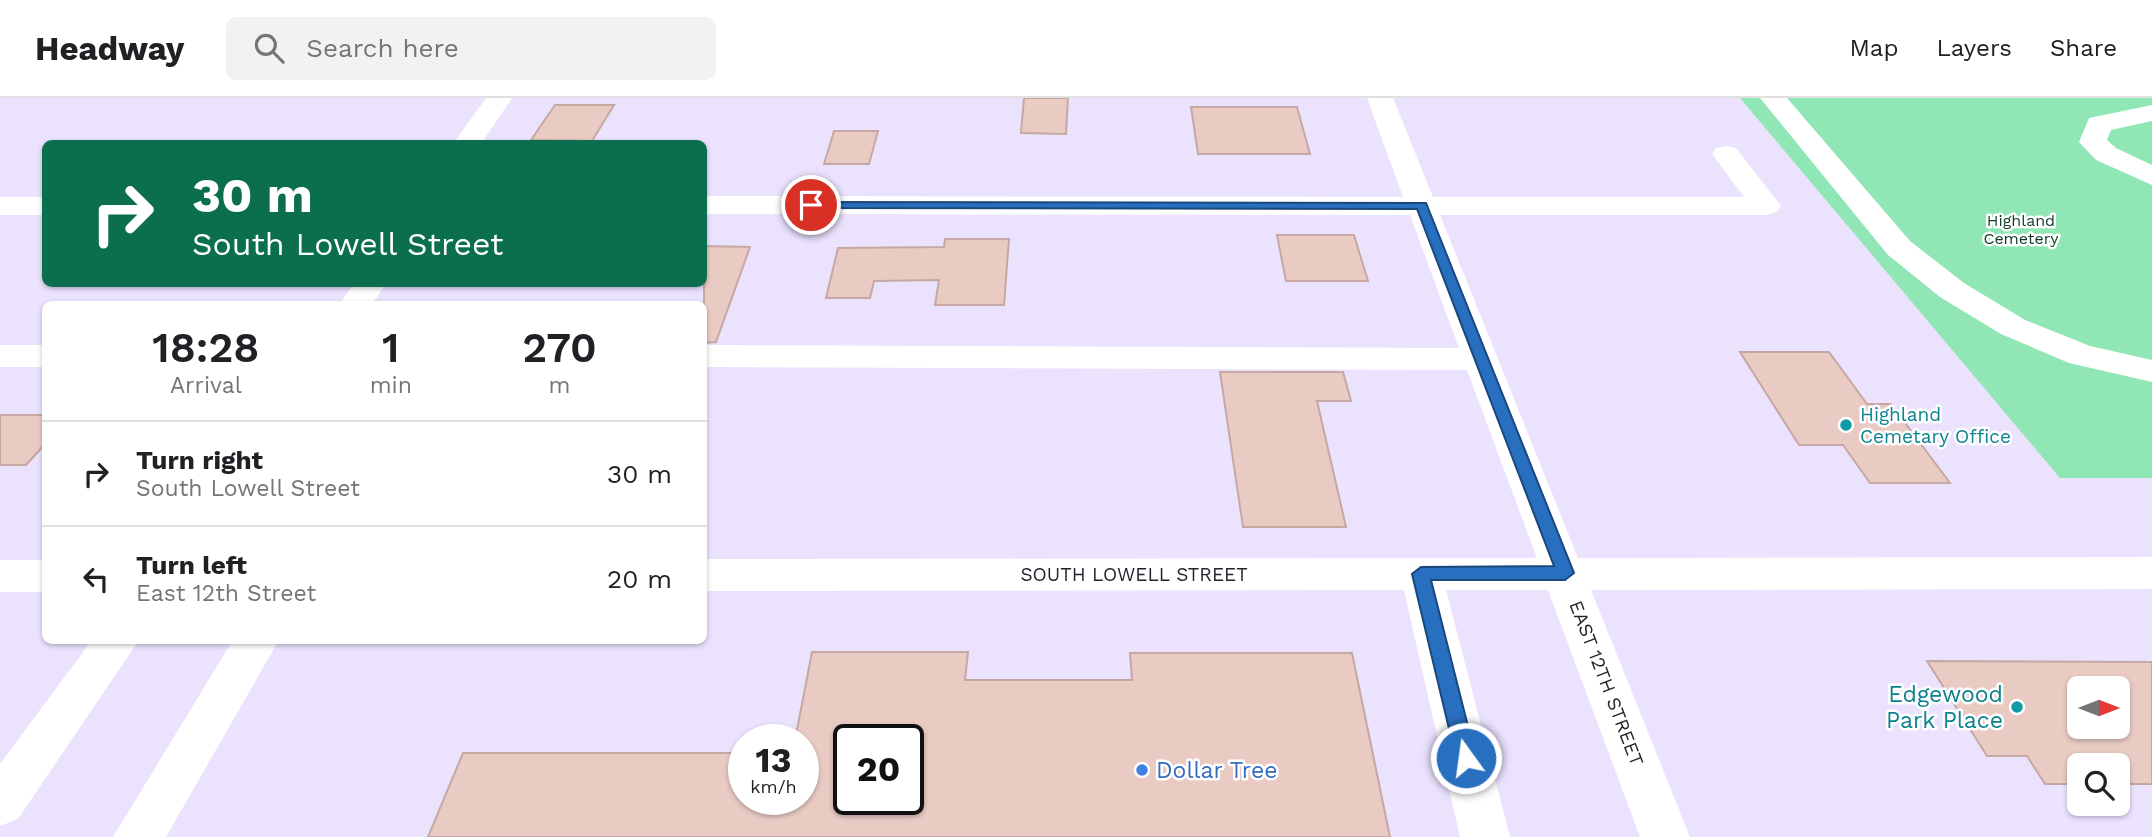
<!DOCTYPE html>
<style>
:root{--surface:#fff;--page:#f2f2f2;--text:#202124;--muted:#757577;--line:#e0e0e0}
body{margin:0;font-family:"Work Sans",sans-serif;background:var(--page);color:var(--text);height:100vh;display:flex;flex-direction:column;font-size:26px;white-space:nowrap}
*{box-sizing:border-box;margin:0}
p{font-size:23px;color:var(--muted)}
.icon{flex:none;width:38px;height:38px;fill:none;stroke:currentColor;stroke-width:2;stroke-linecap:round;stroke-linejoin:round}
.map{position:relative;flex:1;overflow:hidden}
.details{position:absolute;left:42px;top:203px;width:665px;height:343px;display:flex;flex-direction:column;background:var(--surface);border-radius:10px;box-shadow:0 2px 5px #0004}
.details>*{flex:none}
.guide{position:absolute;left:42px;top:42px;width:665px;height:147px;border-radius:10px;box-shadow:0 2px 5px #0004;background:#0b6e4f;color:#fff;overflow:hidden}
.needle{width:46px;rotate:90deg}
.tools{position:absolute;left:2067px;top:578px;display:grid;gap:14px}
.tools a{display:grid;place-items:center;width:63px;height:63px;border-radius:10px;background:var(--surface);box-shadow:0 2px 5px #0004;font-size:35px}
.speed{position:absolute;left:728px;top:626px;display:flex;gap:14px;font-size:35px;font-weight:700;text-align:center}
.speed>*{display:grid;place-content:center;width:91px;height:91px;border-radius:50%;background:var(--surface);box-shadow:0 2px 5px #0004;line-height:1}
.speed small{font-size:18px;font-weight:400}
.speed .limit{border:4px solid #111;border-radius:10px;background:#fff;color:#111}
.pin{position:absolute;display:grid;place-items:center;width:60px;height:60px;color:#fff;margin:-30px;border:4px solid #fff;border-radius:50%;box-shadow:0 2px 7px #0007}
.me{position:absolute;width:77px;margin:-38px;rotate:346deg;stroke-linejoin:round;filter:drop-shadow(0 0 5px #0008)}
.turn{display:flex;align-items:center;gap:24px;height:147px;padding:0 35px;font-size:32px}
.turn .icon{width:91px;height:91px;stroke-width:2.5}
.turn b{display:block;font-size:49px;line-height:60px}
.eta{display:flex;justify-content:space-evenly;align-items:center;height:119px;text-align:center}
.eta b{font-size:42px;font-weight:600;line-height:49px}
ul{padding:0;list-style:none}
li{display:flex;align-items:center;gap:21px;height:105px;padding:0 35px;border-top:2px solid var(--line)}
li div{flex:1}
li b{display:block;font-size:26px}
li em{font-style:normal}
header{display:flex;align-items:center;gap:42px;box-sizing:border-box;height:98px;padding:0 35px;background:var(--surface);border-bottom:2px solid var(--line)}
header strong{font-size:33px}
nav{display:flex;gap:38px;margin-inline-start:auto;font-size:24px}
.search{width:490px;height:63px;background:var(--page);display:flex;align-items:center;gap:18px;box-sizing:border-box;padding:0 24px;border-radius:10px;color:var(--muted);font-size:26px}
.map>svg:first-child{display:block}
</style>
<header>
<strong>Headway</strong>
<div class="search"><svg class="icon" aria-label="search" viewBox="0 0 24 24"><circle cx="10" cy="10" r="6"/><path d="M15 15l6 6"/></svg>Search here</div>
<nav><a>Map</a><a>Layers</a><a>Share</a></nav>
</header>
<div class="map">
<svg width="2152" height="739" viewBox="0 0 2152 739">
<rect width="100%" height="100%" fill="#ebe3fe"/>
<!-- green -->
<path fill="#90e6b4" d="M1740,0H2152V380H2060Z"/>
<!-- building -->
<path fill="#e9cbc4" stroke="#c5a8a1" stroke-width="2" fill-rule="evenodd" d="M1024,0H1068L1066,36L1021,35Z
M555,7H614L592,43L531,42Z
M1191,9H1297L1310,56H1198Z
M834,33H878L869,66H824Z
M1277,137H1354L1368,183H1286Z
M945,141H1009L1004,207H935L939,182L874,183L870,200H826L838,150L944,149Z
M704,148L750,149L716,244L704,245Z
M1740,254H1829L1867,306H1891L1950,385H1870L1843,347H1799Z
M1220,274H1343L1351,303H1317L1346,429H1243Z
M0,317H46V345L26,367H0Z
M812,554H968L965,582H1132L1130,555H1352L1390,739H428L463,655H744V702H803V642H795ZM849,642H908V702H849Z
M1927,563L2152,564V686H2118V667H2079V686H2045L2027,658H1987ZM2079,590H2118V628H2079Z"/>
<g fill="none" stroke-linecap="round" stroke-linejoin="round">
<!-- minor -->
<path fill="#fff" fill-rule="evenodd" d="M486,0H512L481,46H453Z
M1367,0H1393L1433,99H1744L1712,56L1716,50L1726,48L1736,50L1781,108L1777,114L1766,117H1440L1578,460L2152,459V491L1591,492L1690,739H1640L1548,492H1446L1510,739H1460L1404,492L704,493V461L1537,460L1467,272L704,269V247L1459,250L1410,117L704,116V98L1403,99Z
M1760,0H1787L1910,143L1964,185L2025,222L2090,248L2152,262V284L2069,265L2001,236L1940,199L1888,157Z
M2152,7V23L2111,32L2107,42L2116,50L2152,67V87L2096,62L2079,44L2089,20Z
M0,99H46V117H0Z
M354,186H386L372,206H339Z
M0,247H46V269H0Z
M0,462H46V494H0Z
M92,542H139L18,721L0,728V666Z
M233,542H279L166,739H113Z"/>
</g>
<!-- route -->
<path fill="#286fbf" stroke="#1a487c" stroke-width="2" d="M811,104L1426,105L1574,475L1565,482H1431L1476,660L1473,666L1466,669L1459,666L1456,660L1412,476L1421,469L1554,468L1417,111L806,110L804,107Z"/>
<!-- markers -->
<g fill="#0f9aa8" stroke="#fff" stroke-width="2.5">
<circle cx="1846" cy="327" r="7"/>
<circle cx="2017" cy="609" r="7"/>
</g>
<circle fill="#3f7fe0" stroke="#fff" stroke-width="2.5" cx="1142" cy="672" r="7"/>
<g text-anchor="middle" stroke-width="5" stroke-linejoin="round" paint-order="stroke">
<!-- far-park labels -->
<g font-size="16" fill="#123b26" stroke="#fff">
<text x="2021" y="128">Highland<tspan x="2021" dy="18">Cemetery</tspan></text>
</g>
<!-- culture labels -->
<g font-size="19" fill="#0d838f" stroke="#fff" text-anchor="start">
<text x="1860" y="323">Highland<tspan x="1860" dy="22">Cemetary Office</tspan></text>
</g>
<!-- street labels -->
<g font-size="19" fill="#25222c" stroke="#fff">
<text x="1134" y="483">SOUTH LOWELL STREET</text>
<text transform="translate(1607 585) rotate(69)" y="7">EAST 12TH STREET</text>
</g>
<!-- near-culture labels -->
<g font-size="23" fill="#0d838f" stroke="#fff" text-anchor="end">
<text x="2003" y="604">Edgewood<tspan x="2003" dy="26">Park Place</tspan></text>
</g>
<!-- near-shop labels -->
<g font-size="23" fill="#366cbe" stroke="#fff" text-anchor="start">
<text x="1156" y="680">Dollar Tree</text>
</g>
</g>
</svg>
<div class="tools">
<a><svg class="needle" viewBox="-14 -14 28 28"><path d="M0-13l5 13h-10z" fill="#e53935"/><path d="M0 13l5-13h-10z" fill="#757577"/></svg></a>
<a><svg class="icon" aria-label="search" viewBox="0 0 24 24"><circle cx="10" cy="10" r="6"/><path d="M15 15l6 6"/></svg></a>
</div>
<div class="speed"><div>13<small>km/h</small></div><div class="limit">20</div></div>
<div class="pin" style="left:811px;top:107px;background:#d93025"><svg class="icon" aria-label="arrive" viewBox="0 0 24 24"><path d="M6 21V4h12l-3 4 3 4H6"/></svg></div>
<svg class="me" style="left:1466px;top:660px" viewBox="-20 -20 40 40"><circle r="17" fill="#286fbf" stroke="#fff" stroke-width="3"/><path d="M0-11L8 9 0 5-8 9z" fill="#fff"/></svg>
<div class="guide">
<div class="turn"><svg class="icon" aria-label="right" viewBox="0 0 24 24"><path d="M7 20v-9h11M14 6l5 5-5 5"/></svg><div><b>30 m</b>South Lowell Street</div></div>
</div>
<section class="details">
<div class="eta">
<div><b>18:28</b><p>Arrival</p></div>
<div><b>1</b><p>min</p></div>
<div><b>270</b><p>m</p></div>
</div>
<ul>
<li><svg class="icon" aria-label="right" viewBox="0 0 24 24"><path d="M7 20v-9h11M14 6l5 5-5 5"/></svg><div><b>Turn right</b><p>South Lowell Street</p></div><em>30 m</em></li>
<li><svg class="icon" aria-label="left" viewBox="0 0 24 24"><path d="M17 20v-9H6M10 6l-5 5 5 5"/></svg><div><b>Turn left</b><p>East 12th Street</p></div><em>20 m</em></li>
</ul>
</section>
</div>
